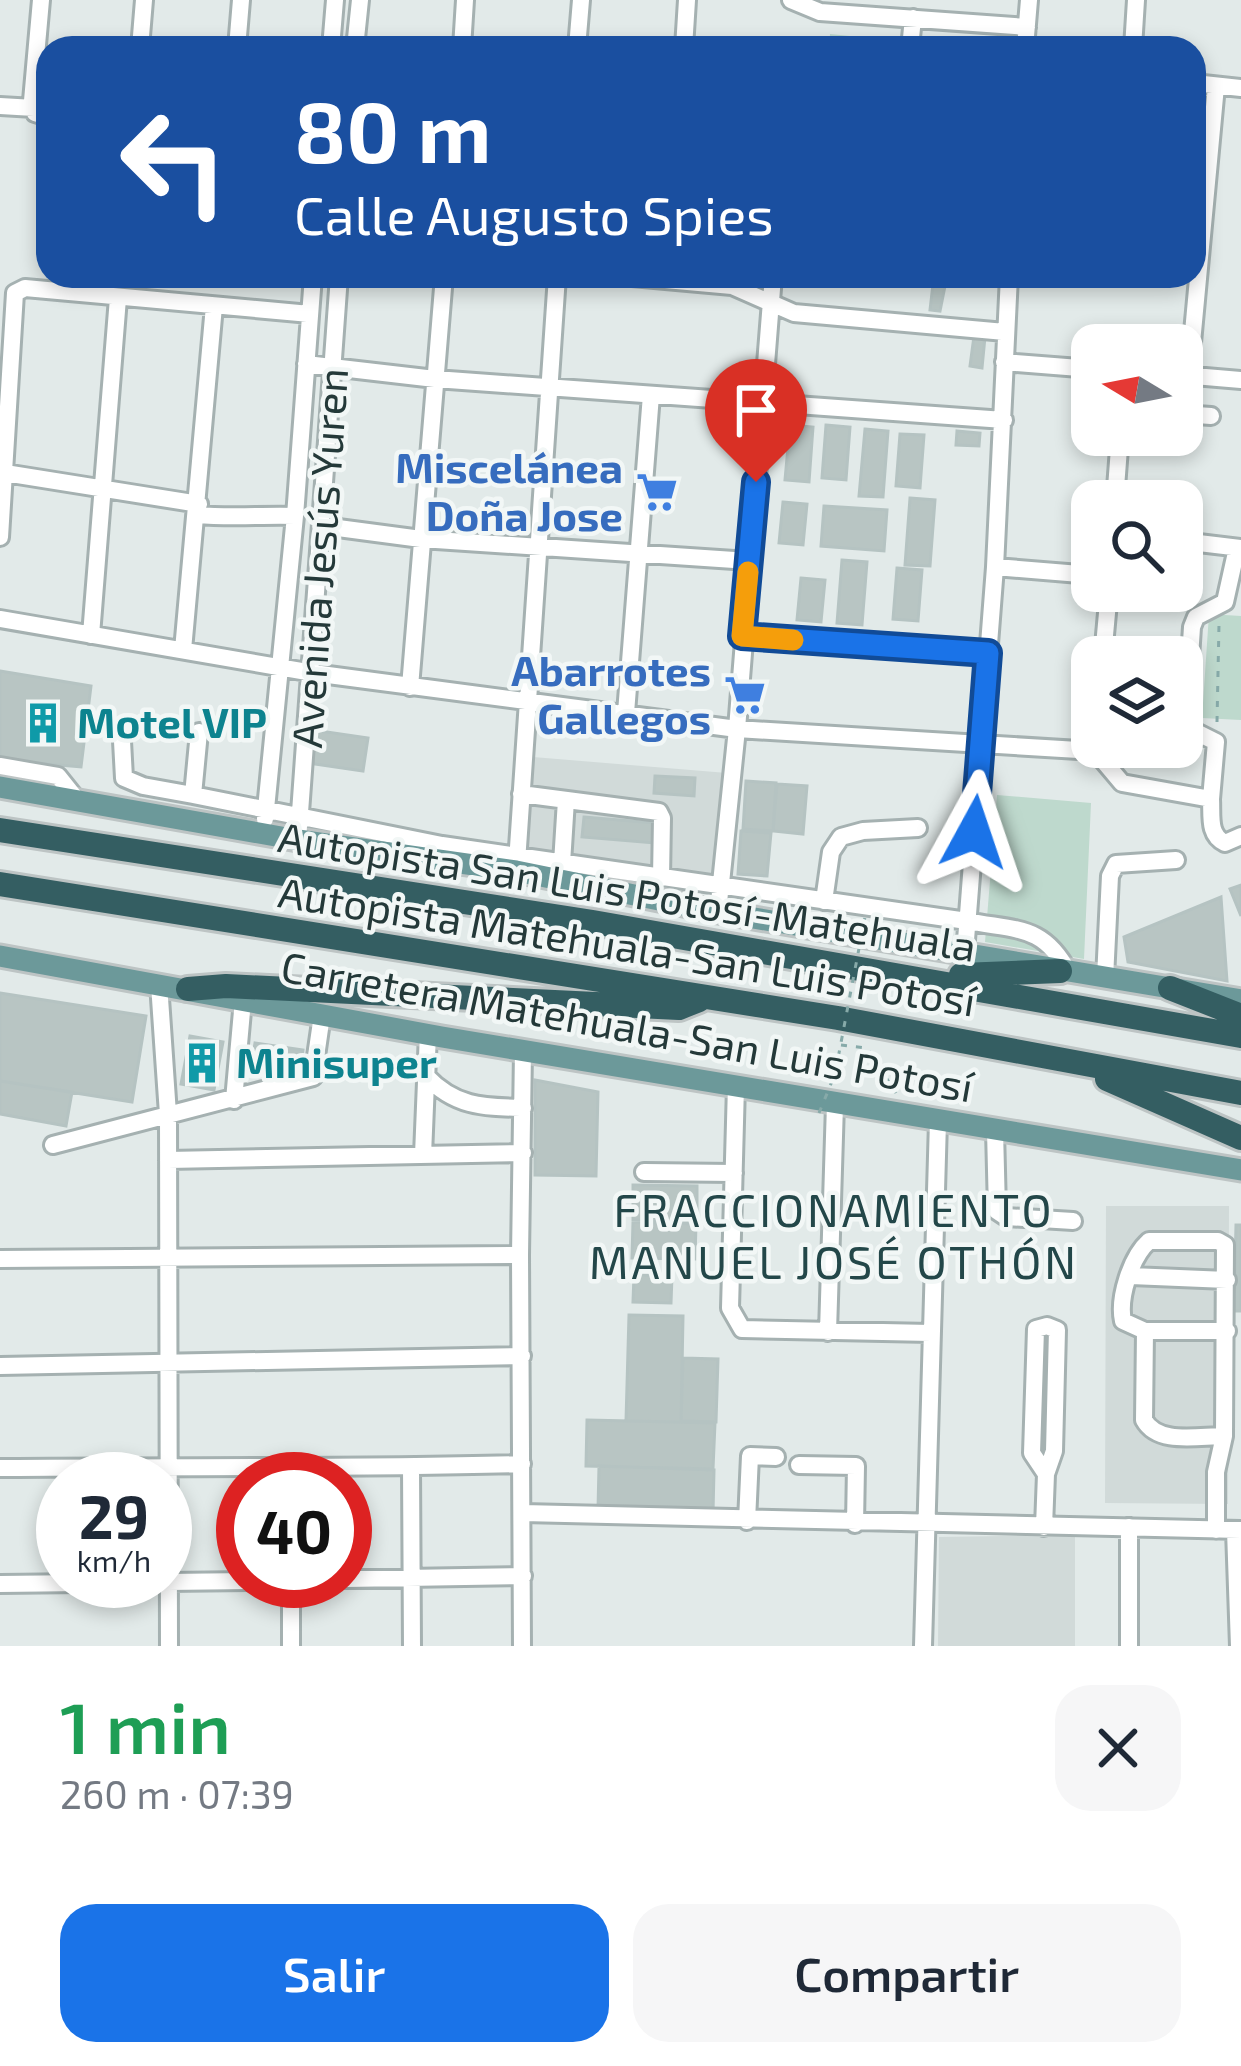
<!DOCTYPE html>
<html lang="es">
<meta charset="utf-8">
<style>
:root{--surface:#fff;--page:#f6f6f7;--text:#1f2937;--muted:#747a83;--accent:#1a73e8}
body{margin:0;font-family:"Exo 2",sans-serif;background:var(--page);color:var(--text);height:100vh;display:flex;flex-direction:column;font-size:45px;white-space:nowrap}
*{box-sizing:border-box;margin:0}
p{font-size:39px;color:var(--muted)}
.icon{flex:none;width:66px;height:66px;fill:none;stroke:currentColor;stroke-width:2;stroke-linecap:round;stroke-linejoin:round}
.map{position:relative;height:1646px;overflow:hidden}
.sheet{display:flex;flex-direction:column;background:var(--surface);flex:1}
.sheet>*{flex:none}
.guide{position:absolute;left:36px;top:36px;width:1170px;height:252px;border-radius:36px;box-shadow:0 6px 18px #0003;background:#1a4fa0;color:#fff;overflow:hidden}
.needle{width:78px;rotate:280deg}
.fabs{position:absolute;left:1071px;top:324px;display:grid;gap:24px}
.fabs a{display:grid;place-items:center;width:132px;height:132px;border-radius:24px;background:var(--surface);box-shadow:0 6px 18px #0003;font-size:60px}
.speed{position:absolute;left:36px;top:1452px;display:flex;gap:24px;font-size:60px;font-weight:700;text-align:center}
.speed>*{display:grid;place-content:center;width:156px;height:156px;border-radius:50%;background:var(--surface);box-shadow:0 6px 18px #0003;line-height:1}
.speed small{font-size:30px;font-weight:400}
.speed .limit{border:18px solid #d22;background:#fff;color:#111}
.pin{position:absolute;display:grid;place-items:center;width:102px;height:102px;color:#fff;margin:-123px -51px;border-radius:50% 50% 50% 0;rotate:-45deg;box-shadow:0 0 12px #0007}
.pin .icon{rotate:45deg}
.me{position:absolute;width:132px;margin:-66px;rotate:5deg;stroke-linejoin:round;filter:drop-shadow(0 0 9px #0008)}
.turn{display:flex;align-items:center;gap:42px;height:252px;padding:0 60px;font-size:54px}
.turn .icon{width:156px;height:156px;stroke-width:2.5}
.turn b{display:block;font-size:84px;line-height:102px}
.round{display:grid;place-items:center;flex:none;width:126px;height:126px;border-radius:36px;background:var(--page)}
.summary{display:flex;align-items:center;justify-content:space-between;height:204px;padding:0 60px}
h1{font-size:72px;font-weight:600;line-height:90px;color:#1e9e55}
.primary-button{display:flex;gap:24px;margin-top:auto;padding:24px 60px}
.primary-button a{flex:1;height:138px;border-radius:36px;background:var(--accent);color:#fff;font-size:48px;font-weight:600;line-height:138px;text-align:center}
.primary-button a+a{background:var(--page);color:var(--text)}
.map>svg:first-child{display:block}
</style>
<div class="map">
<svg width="1241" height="1646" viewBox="0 0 1241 1646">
<rect width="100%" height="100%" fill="#e2eae9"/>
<!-- built -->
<path fill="#d1dad9" d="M533,757L727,773L714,880L524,858Z
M1106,1206H1229L1228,1504L1105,1503Z
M1075,1535V1646H938L939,1537Z"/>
<!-- green -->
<path fill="#bed9cd" d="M830,34L899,41L898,48H829Z
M1209,614L1241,616V720L1202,718Z
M997,795L1091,803L1084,959L985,942Z"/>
<!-- building -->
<path fill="#b8c5c3" stroke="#b5c3c2" stroke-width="3" d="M934,276H947L940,311L930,310Z
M974,336L985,337L982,368L970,366Z
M790,425L813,427L809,482L785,480Z
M826,425L850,427L846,480L822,478Z
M865,429L888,431L883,497L859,496Z
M957,431L980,433L979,446L956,445Z
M900,434L924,435L920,488L896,486Z
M910,498L935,500L930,566L905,565Z
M783,502L807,504L803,545L779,543Z
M824,506L887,510L884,551L821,546Z
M842,560L867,562L862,625L837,623Z
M897,568L922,570L918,621L893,619Z
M801,578L825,580L821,622L797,620Z
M0,671L91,686L81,767L0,760Z
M313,730L368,738L363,771L308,763Z
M655,776L695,778L694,796L654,793Z
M746,781L776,783L773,831L743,829Z
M777,784L807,786L803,834L773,831Z
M584,817L656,823L654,843L582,837Z
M741,831L771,833L767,876L738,874Z
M1241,885V916L1230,889Z
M1221,897L1227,981L1128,962L1124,937Z
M0,993L146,1016L132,1102L0,1081Z
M190,1036L223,1042L214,1090L181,1084Z
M255,1043L303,1050L301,1067L252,1061Z
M535,1080L598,1092L596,1176L535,1175Z
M0,1081L72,1092L66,1126L0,1114Z
M633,1185L697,1186V1221L633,1220Z
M633,1222L696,1224L695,1259L632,1258Z
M1236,1225H1241V1311H1234Z
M634,1275L672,1276L671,1303L633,1302Z
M629,1315L683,1316L681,1422L626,1421Z
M683,1358L718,1359L716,1422L681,1421Z
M587,1420L715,1423L713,1469L586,1466Z
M599,1466L714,1470L713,1513L598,1510Z"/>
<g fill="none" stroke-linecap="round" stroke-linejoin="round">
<!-- minor casing -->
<g stroke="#a5b1b1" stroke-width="22">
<path id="minor" d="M41,0L32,101L35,113L48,117
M791,0L820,12L1027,27
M140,48L144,0
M237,48L241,0
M331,48L335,0
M355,48L360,0
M462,48L465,0
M577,48L581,0
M684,48L687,0
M910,48L913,18
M1025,48L1029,0
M1133,48L1136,0
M1194,83L1241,88
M0,106L34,108
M621,276L732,286L794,313L1005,332
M1004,362L1092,369
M306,364L435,379L1004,420
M1182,375L1241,380
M1189,375L1216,86
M1182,414L1211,416
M5,473L199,504
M1115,501L1120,435
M197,515C231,518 261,515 295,516
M323,526L421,539L749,561
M0,537L15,293L25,288L310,314
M1182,541L1241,548
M995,567L1092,575
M0,619L313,673L737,729L1095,751L1122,783L1211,799C1212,816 1208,835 1225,843L1241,836
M91,635L118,298
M742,636L988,654
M183,650L214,306
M1103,657L1109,591
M410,687L444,276
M626,713L651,395
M199,732L193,795L442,845L967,921C1017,931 1043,924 1069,973
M122,741L124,778L143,786L193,795
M0,766L58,776L78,801
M521,794L659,812L662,818L661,878
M1211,799L1216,742L1190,729L1186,719L1192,627L1196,617L1225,602L1237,548
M265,819L295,516L313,276
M298,840L339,276
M517,862L557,276
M562,863L566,800
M824,901L831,852L841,837L863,831L918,828
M718,912L737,729L773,276
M965,953L995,567L1009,276
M1105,978L1110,876L1116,864L1176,860
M159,984L168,1114L169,1646
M426,1076C455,1107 483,1107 523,1108
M736,1085L730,1308L742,1329L931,1333
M234,1100L243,1000
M995,1130L997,1211L1006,1217L1073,1221
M53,1145L313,1077L322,1015
M423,1155L428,1033
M168,1160L523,1153
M644,1172L734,1173
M0,1259L520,1255
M1131,1276L1227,1280
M1145,1331L1123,1321C1118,1298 1131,1257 1149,1241H1218L1225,1245L1224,1436
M828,1332L835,1104
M0,1366L522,1356
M799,1465L856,1466L855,1524
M411,1467L412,1646
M0,1468C174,1466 348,1469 522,1464
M523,1513L1241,1530
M747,1521L750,1456L776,1457
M1044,1527L1046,1474L1054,1451L1057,1330L1047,1326L1036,1329L1032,1453L1046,1474
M1129,1527V1646
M1216,1530V1472L1224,1436C1197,1436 1158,1445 1144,1420L1145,1331H1227
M1235,1530L1239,1646
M345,1579L523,1576
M0,1584L250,1581
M291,1646V1581
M522,1646L520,1255L523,1051
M923,1646L938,1121"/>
</g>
<!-- major casing -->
<g stroke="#bdc4c4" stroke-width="27">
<path id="major" d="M0,787L298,840L516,871L718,912L1241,1000
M0,956L442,1037L1241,1170"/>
</g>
<!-- highway casing -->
<g stroke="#bdc4c4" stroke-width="30">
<path id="highway" d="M0,830L593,922L1241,1036
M0,884L838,1018L1241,1093
M961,975L1060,971
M1170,988L1241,1016
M188,989L226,986L679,1008L699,1000
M1107,1079L1241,1138"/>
</g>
<!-- path -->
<path stroke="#87aaa9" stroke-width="3" stroke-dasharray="6 9" stroke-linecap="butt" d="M1217,722L1219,624
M841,1045L867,1048L896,1093"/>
<!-- minor -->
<use href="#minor" stroke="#fff" stroke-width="16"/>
<!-- major -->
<use href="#major" stroke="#6c999a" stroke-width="21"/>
<!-- highway -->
<use href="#highway" stroke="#345e62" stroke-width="24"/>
<!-- path-bridge -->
<path stroke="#87aaa9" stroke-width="3" stroke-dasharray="6 9" stroke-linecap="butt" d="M819,1113L835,1074L865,917"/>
</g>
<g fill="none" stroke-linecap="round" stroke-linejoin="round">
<!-- route casing -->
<g stroke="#114b97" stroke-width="30">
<path id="route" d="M756,482L742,636L988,653L974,832"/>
</g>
<!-- route -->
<use href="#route" stroke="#1a73e8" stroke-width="21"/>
<!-- slow -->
<path stroke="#f59e0b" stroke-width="21" d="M748,572L742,636L793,640"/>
</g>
<!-- icons -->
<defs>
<g id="supermarket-bare" transform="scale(3.24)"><path d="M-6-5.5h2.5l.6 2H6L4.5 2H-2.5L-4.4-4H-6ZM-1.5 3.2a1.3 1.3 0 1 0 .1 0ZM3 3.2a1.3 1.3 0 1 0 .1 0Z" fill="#3f7fe0" stroke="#f2f7f6" stroke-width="2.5" paint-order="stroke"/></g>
<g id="building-bare" transform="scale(3.24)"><path d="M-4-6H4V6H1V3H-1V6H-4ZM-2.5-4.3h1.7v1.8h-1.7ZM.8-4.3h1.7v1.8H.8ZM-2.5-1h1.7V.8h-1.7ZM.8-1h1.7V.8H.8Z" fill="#0f9aa8" stroke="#f2f7f6" stroke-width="2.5" paint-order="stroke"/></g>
</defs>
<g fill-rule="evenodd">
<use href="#supermarket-bare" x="657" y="492"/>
<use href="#supermarket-bare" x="745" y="695"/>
<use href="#building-bare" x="43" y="723"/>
<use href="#building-bare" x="202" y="1063"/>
</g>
<g text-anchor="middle" stroke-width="9" stroke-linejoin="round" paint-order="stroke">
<!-- shop labels -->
<g font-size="42" font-weight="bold" fill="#366cbe" stroke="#f2f7f6" text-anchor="end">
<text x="623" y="483">Miscelánea<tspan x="623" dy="48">Doña Jose</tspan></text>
<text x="711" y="686">Abarrotes<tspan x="711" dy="48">Gallegos</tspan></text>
</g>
<!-- street labels -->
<g font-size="42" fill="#243939" stroke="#f2f7f6">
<text transform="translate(320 558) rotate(-86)" y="15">Avenida Jesús Yuren</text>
<text transform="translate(627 892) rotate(9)" y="15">Autopista San Luis Potosí-Matehuala</text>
<text transform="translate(627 947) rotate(9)" y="15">Autopista Matehuala-San Luis Potosí</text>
<text transform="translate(627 1027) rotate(10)" y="15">Carretera Matehuala-San Luis Potosí</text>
</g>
<!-- culture labels -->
<g font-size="42" font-weight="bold" fill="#0d838f" stroke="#f2f7f6" text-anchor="start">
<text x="77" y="738">Motel VIP</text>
<text x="236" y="1078">Minisuper</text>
</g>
<!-- neighbourhood labels -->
<g font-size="45" letter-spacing="3" fill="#234749" stroke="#f2f7f6">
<text x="834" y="1227">FRACCIONAMIENTO<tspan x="834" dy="52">MANUEL JOSÉ OTHÓN</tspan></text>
</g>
</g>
</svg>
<div class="fabs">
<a><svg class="needle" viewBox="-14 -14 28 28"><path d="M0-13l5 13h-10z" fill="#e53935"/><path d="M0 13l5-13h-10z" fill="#747a83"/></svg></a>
<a><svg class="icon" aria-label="search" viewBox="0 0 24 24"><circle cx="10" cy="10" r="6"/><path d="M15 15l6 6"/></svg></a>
<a><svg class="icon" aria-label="layers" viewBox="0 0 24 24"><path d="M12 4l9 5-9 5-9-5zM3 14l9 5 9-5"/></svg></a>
</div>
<div class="speed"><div>29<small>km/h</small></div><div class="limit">40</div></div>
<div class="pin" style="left:756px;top:482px;background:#d93025"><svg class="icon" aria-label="arrive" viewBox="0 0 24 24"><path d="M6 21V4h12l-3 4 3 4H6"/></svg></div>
<svg class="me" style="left:974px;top:832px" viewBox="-20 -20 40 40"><path d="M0-17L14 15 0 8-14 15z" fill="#1a73e8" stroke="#fff" stroke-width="4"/></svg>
<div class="guide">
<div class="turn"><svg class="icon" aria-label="left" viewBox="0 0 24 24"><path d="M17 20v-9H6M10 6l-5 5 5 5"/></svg><div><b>80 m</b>Calle Augusto Spies</div></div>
</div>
</div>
<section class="sheet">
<div class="summary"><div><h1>1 min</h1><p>260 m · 07:39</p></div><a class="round"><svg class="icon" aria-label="close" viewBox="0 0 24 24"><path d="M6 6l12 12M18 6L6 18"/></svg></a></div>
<div class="primary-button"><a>Salir</a><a>Compartir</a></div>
</section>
